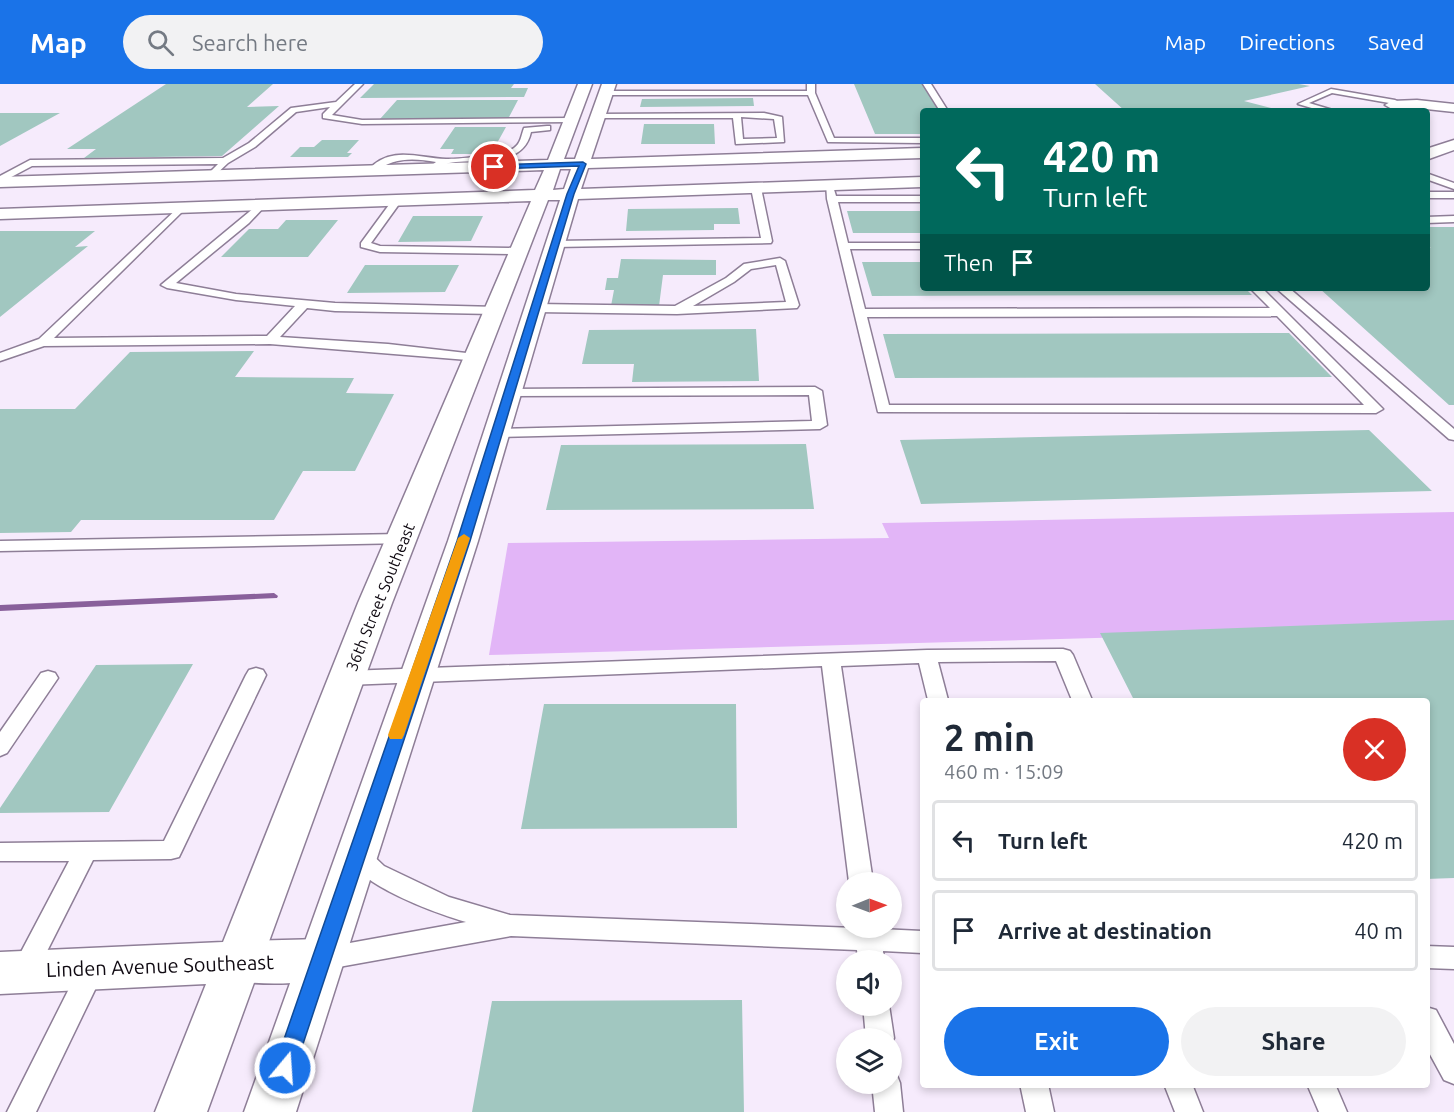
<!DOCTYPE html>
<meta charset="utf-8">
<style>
:root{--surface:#fff;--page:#f2f2f3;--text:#1f2937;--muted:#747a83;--line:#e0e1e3;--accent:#1a73e8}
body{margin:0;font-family:Ubuntu,sans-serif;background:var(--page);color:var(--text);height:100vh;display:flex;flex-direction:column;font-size:22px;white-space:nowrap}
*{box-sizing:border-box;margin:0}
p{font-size:20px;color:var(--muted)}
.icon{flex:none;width:33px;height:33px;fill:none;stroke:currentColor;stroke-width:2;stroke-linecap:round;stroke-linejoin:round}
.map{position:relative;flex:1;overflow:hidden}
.drawer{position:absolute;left:920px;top:614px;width:510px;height:390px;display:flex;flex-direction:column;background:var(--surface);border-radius:6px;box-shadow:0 3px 9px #0003}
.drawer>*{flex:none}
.top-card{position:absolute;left:920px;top:24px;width:510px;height:183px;border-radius:6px;box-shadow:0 3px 9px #0003;background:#00695c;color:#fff;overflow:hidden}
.needle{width:39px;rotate:89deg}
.controls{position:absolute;left:836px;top:788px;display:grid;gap:12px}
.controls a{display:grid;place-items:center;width:66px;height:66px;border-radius:50%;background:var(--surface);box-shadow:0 3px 9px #0003;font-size:30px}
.pin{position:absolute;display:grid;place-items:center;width:51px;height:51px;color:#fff;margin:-26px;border:3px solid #fff;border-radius:50%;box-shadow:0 2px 6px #0007}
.me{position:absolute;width:66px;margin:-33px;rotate:18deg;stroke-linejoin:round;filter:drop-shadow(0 0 4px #0008)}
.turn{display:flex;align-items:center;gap:21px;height:126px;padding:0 24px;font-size:27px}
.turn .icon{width:78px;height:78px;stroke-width:2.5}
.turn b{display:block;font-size:42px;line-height:51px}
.then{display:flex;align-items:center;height:57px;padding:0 24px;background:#0003;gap:12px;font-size:22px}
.round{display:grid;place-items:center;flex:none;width:63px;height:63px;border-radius:32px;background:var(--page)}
.head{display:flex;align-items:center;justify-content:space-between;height:102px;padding:0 24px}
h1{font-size:36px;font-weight:700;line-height:45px}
.button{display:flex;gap:12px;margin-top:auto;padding:12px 24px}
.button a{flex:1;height:69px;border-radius:36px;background:var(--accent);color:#fff;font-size:24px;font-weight:700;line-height:69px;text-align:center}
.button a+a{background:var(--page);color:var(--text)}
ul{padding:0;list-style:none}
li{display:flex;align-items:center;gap:18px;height:81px;margin:0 12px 9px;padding:0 12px;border:3px solid var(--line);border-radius:6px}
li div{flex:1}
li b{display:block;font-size:22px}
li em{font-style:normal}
header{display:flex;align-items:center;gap:36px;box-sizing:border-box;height:84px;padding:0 30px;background:var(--accent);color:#fff}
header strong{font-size:28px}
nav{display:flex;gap:33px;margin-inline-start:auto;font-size:21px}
.search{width:420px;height:54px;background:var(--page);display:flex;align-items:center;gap:15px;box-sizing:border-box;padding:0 21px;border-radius:33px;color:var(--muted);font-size:22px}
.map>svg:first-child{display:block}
</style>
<header>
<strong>Map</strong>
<div class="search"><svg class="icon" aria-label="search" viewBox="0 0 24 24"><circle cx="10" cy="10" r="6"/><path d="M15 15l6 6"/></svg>Search here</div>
<nav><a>Map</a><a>Directions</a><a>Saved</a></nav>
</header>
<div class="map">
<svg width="1454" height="1028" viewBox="0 0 1454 1028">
<rect width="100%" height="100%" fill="#f6ebfc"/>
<!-- green -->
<path fill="#e2b5f7" d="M1454,428V544L489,571L508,459L889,454L882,439Z"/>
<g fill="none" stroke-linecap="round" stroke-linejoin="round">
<!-- stream -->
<path fill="#89609b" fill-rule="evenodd" d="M274,509L278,512L277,514L0,527V521Z"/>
</g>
<!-- building -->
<path fill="#a1c7c0" d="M166,0H273L247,23L279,22L222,72L84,74L96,65H67Z
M374,0H514L511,4H528L524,13L360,14Z
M854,0H923L939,27H922V50H875Z
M1095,0H1299L1310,2L1244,17L1282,27H1125Z
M753,14L754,22L640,23L642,15Z
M397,16H518L508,35H380Z
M0,29H60L0,62Z
M644,40H714L715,60H641Z
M455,43H506L491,70H451L454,65H440Z
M322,56H359L347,69H352L348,73H290L300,63H314Z
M738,124L740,140H714V146L626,147L628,125Z
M847,127H922V149H853Z
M413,132H483L471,157L398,158Z
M286,136H338L308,173H221L249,145H278Z
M1426,143H1454V321H1449L1319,204H1426V164H1431L1426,161Z
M0,147H95L75,163L88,162L0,233Z
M621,175L716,176V191H663L659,222H611L614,206H605L607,194H618Z
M862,178H922V204H1245L1252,211L872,212Z
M365,181H459L445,208L347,209Z
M756,245L759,297L632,298L634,280H582L589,246Z
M1289,249L1332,293L895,294L883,250Z
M254,267L235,293L354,294L346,309L394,310L355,387H303L274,436H81L71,448L0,449V325H75L130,268Z
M1369,346L1432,407L921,420L900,356Z
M806,360L814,425L546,426L561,361Z
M1454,536V794L1426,795V616H1134L1100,549Z
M193,580L109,728L0,729V724L96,581Z
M544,620H736L737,744L521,745Z
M742,916L744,1028H472L492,917Z"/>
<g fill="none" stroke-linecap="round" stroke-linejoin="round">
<!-- service casing -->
<g stroke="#8e7e97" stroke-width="3">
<path id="service" d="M355,0H363L332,31L362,36L570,34L574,36L570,38L362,40L323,34V30L330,23L296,28L255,63L228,79L212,94L207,91L218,80L32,82L0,99V92L30,76L223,74L249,59L291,24L336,18Z
M807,0H815V9L834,54H922V59L828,58L808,11H606L602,9L606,7H807Z
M923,0H931L948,27H940Z
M1331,5L1395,16L1399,18L1395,20L1332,9L1309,19L1336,27H1322L1298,20Z
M764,29L782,33L784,58L736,60L733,34H598L594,32L598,30ZM741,33L774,35L777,54L743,55Z
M547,42H550V46L531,48C523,85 477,74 449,79C443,81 438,85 432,87L428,84L436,78C414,74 393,73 375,88L368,86C391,61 418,74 446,75C459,75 504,71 514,64C521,59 521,52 524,44Z
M1426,89L1454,99V105L1426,95Z
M826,99H832L836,112H922V118H838L848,159H922V165H850L865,225L1270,224L1250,204H1262L1383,325L1376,329L878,328L827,115ZM1277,232L1364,321H889L867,233Z
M756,101L761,104L772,157L771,159L555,163L550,160L555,157L761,154L751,104Z
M1426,108H1454V114H1426Z
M397,113L402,116L371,159L380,162L518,164L523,167L518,170L380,168L361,163V159L394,114Z
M261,118L266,121L249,139L176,199L236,210L335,219L498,223L500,226L494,230L335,227L307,224L280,253L388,260L475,270L480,271L481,274L480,277L270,260L44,262L0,277V269L39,255L182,120L185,121V125L54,254L267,252L295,222L236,216L167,204L161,201Z
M1454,132V138L1426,139V133Z
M780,174L785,177L799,221L797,224L677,230L536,228L530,224L536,220L675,222L726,194L744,180ZM776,181L786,218L693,222L734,198L751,185Z
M1276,204H1289L1454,345V356L1449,355Z
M815,303L822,307L827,341L820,345L497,353L490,349L497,345L812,337L809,311L504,312L502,309L509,305Z
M402,450L408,451L410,455L408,459L0,467V457Z
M1063,565L1070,567L1073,571L1092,616H1072L1056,577L938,578L948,616H928L919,579L841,582L873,798H849L822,582L347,601L340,599L337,594L340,589L347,587L927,566Z
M256,584L263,586L266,591L179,773L171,775L93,776L33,895L24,898L15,895L11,887L69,777H0V759L164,757L246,591L249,586Z
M48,587L55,589L58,594L7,669L0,672V648L41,589Z
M356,761L364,763L384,782L449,813L510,831L855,844L879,843L880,845L922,847V869L883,867L884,876H858L857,866L511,852L322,886L313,883L309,875L313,867L322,864L466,838C432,828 361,802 344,770L348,763Z
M1426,862L1454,863V885L1426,884Z
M92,874L101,877L105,885L36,1028H7L83,877Z
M863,921H889L894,954L891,960V954H866Z
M1426,923L1436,926L1454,960V1000L1444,996L1426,963Z
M891,987L896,989L900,999L903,1028H875L872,999H891Z
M1020,1000H1048L1054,1028H1026Z
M1164,1000H1192L1203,1028H1175Z
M1307,1000H1335L1347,1028H1319Z"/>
</g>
<!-- minor casing -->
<g stroke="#8e7e97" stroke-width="3">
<path id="minor" d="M321,855L338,861L344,876L338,891C310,901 251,903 223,893L216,878L223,863L240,857Z"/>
</g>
<!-- tertiary casing -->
<g stroke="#8e7e97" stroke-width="3">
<path id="tertiary" d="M578,0H592L564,75H575L602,0H616L591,75L922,64V74L588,84L581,105L922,93V103L578,115L478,457L296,1028H244L448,457L560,116H548L392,519L207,1028H155L206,900L0,910V868L223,858L358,519L531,117L0,135V125L535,106L544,86L0,103V93L548,76ZM560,85H571L564,105L553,106Z
M1417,16L1454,20V28L1417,24L1392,25L1385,21L1392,17Z
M1454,56V66L1426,76V65Z"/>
</g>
<!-- service -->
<use href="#service" fill="#fff" fill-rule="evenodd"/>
<!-- minor -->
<use href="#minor" fill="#fff" fill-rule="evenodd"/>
<!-- tertiary -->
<use href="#tertiary" fill="#fff" fill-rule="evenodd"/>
</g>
<!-- route -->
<path fill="#1a73e8" stroke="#114b97" stroke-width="1.5" d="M583,78L586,80L574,110L470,457L295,984L292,992L285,995L277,992L274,984L457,457L567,110L579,82L494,85L490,83L494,81Z"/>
<!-- slow -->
<path fill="#f59e0b" d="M464,450L470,454L404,651L402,655H390L388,651L458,454Z"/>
<g text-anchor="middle" stroke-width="5" stroke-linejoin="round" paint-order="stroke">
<!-- street labels -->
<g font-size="16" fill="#0f0911" stroke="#fff">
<text transform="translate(380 513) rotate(-68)" y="6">36th Street Southeast</text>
</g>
<!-- near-street labels -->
<g font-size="20" fill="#0f0911" stroke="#fff">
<text transform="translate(160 882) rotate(-2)" y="7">Linden Avenue Southeast</text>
</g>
</g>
</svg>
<div class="controls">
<a><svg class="needle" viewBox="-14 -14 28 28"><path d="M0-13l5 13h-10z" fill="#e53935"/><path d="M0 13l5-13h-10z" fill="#747a83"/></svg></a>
<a><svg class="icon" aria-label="sound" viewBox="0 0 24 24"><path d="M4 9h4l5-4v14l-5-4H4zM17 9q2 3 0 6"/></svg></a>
<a><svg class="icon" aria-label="layers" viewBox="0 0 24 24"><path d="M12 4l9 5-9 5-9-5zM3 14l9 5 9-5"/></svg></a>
</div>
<div class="pin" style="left:494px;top:83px;background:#d93025"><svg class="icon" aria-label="arrive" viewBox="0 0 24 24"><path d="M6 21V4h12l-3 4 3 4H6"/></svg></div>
<svg class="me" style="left:285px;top:984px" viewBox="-20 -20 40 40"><circle r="17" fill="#1a73e8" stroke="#fff" stroke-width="3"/><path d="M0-11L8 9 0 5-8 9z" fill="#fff"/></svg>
<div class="top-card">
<div class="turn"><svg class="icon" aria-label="left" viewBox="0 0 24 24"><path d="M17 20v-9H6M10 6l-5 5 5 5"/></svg><div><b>420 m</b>Turn left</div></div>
<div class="then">Then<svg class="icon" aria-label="arrive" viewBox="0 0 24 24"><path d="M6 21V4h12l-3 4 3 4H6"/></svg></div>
</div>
<section class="drawer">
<div class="head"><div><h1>2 min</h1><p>460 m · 15:09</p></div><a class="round" style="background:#d93025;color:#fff"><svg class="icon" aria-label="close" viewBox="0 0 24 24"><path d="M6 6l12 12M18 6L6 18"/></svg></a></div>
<ul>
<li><svg class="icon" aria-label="left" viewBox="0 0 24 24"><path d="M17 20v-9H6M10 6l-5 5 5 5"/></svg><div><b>Turn left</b></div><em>420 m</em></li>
<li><svg class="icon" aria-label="arrive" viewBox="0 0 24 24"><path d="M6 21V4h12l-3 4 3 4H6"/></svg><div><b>Arrive at destination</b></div><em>40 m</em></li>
</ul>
<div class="button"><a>Exit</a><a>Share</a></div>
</section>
</div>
